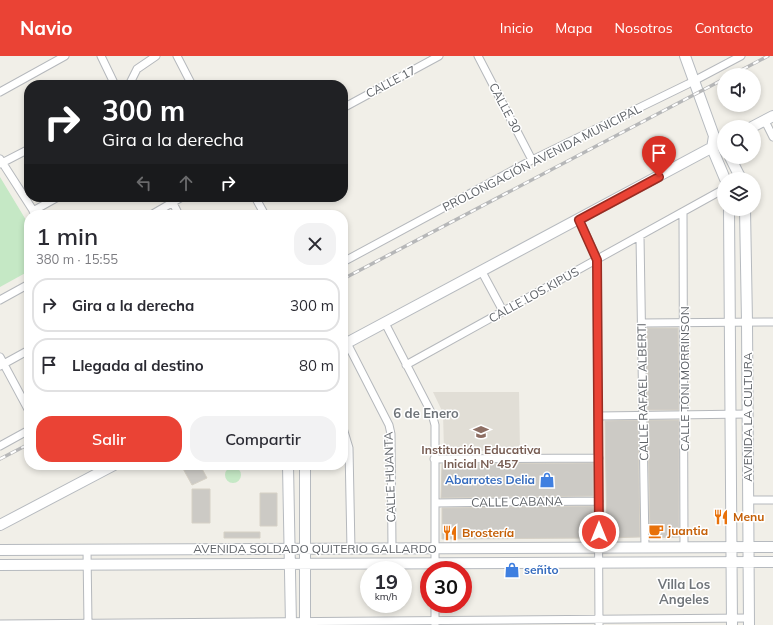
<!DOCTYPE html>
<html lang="es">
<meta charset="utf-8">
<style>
:root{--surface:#fff;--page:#f2f2f3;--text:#2b2b33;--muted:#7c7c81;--line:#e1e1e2;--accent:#ea4335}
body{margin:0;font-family:Mulish,sans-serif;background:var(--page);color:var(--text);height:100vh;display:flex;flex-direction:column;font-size:15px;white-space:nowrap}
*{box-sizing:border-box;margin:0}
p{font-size:13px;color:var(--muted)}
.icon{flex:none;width:22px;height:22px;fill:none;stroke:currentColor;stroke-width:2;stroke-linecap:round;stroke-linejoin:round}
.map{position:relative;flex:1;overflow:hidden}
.side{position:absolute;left:24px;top:154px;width:324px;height:260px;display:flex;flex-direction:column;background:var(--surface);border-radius:16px;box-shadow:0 2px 6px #0003}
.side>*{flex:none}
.top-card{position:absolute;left:24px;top:24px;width:324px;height:122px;border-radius:16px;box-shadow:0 2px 6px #0003;background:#202124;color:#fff;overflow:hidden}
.controls{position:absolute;left:717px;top:12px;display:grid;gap:8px}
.controls a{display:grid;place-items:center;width:44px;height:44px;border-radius:50%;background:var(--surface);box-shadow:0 2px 6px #0003;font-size:20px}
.speed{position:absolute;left:360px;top:505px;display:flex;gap:8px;font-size:20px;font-weight:700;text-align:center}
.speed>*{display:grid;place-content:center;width:52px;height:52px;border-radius:50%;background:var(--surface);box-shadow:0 2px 6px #0003;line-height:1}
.speed small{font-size:10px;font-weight:400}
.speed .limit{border:6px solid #d22;background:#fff;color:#111}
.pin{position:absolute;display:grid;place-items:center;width:34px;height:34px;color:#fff;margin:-41px -17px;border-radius:50% 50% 50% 0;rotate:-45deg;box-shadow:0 0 4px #0007}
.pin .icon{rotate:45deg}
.me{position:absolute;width:44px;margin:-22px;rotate:0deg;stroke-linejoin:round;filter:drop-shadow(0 0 3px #0008)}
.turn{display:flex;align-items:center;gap:14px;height:84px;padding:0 12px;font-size:18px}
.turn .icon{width:52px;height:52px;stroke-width:2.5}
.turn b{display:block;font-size:28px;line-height:34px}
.lanes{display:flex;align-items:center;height:38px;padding:0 12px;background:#0003;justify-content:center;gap:20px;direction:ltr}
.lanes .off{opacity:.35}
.round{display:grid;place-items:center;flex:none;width:42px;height:42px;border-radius:16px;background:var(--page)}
.headline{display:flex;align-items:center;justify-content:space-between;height:68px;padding:0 12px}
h1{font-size:24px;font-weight:600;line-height:30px}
.cta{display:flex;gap:8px;margin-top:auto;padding:8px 12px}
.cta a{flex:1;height:46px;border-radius:16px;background:var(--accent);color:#fff;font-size:16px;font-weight:600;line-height:46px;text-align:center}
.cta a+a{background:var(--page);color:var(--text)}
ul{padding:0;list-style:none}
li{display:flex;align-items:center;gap:12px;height:54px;margin:0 8px 6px;padding:0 4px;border:2px solid var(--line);border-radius:16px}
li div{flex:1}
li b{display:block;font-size:15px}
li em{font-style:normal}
header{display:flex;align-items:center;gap:24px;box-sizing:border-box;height:56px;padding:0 20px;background:var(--accent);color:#fff}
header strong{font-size:19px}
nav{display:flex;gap:22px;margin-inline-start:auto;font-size:14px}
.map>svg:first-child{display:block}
</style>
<header>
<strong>Navio</strong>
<nav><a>Inicio</a><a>Mapa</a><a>Nosotros</a><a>Contacto</a></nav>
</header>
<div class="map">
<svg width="773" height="569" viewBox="0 0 773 569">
<rect width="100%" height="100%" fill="#f1efe8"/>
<!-- education -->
<path fill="#e1ded6" d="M433,336H519L520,395H444L443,357Z"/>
<!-- green -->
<path fill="#c5e8c5" d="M0,121L29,169V215L0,231Z
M225 419a8 8 0 1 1 16 0a8 8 0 1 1-16 0Z"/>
<!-- building -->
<path fill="#cccac5" stroke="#d6d1c6" d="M678,272L679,354H648L647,272Z
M638,364L640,481L607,482L605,365Z
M648,364H679V481L650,482Z
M593,407V440L441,442L442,408Z
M181,409H200L207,422L192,429Z
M192,433H210V467H192Z
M260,437H277V470H260Z
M593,450L594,482L442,483V452Z
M224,476H260V482H224Z"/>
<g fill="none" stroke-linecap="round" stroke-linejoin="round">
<!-- street casing -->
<g stroke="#b5b8bc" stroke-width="9">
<path id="street" d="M101,0L115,29
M177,0L192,29
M478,0L532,104
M129,29L137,13L156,0
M0,36L65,0
M343,52L439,0
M765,65L773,81
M0,103L36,159
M0,108L29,93
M170,141L179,159
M255,141L265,159
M33,155L58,141
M683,156L684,491
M151,159L182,141
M579,163L597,203L599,569
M640,180L645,491
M343,206L532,104L688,28L741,0
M482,216L503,255
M0,244L29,228
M385,267L432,358L435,369V514
M642,267L773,266
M347,287L389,369L391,378L392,492
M0,301L29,355
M406,309L724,133
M0,310L29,294
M599,360L748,358
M343,372L349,392L351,493
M0,390L29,374
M434,403L599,402
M748,444H773
M435,447L599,445
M87,494L88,568
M435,548V568
M0,568L749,562"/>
</g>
<!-- secondary casing -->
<g stroke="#b6babf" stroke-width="12">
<path id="secondary" d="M685,0L714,80L712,92L725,123
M752,71L773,60
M730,101L741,123
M729,153L732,569
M745,153L747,266L749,569
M343,289L724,85
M288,409L291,569
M305,409V569
M0,469L114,409
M0,494L773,491
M0,509L773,506"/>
</g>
<!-- street -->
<use href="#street" stroke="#fff" stroke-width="7"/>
<!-- secondary -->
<use href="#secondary" stroke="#fff" stroke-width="10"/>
<!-- rail casing -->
<g stroke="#b6b7b8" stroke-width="3.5">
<path id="rail" d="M732,19L768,0
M343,223L724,23
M0,403L29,388"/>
</g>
<!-- rail -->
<use href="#rail" stroke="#fff" stroke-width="2" stroke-dasharray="6" stroke-linecap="butt"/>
</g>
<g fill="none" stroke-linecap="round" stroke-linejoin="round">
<!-- route casing -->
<g stroke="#982c22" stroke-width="10">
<path id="route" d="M599,476L597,204L579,164L659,121"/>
</g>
<!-- route -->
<use href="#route" stroke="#ea4335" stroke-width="7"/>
</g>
<!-- icons -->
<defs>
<g id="school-bare" transform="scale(1.2)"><path d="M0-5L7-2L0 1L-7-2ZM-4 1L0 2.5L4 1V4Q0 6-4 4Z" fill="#8d6e63" stroke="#fff" stroke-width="2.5" paint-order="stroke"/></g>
<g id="shop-bare" transform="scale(1.2)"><path d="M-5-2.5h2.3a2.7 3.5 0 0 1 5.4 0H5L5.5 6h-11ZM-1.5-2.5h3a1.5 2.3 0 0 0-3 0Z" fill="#3f7fe0" stroke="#fff" stroke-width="2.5" paint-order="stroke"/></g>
<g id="restaurant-bare" transform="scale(1.2)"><path d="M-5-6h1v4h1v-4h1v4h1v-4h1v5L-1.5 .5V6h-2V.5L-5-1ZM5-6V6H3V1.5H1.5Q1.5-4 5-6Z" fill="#e8710a" stroke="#fff" stroke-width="2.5" paint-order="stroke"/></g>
<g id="cafe-bare" transform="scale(1.2)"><path d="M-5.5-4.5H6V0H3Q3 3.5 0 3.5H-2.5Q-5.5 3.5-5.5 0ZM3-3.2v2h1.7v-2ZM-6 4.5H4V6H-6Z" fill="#e8710a" stroke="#fff" stroke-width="2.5" paint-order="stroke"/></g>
</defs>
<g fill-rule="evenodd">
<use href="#school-bare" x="481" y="376"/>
<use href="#shop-bare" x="547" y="424"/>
<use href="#restaurant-bare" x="721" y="461"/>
<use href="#cafe-bare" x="656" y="475"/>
<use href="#restaurant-bare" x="450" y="477"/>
<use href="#shop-bare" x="512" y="514"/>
</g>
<g text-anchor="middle" stroke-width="3" stroke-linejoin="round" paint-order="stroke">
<!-- street labels -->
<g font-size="12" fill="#5f6368" stroke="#fff">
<text transform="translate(391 26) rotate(-28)" y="4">CALLE 17</text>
<text transform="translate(505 52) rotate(62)" y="4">CALLE 30</text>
<text transform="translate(542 102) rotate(-27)" y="4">PROLONGACIÓN AVENIDA MUNICIPAL</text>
<text transform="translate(534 239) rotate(-29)" y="4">CALLE LOS KIPUS</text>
<text transform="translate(685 323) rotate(-90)" y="4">CALLE TONI MORRINSON</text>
<text transform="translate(643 336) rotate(-91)" y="4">CALLE RAFAEL ALBERTI</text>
<text transform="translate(748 361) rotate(-90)" y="4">AVENIDA LA CULTURA</text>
<text transform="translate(390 421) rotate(-92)" y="4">CALLE HUANTA</text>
<text transform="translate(517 446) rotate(-1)" y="4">CALLE CABANA</text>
<text x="315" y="497">AVENIDA SOLDADO QUITERIO GALLARDO</text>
</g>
<!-- education labels -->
<g font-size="12" font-weight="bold" fill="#785e54" stroke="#fff">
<text x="481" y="398">Institución Educativa<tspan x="481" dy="14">Inicial Nº 457</tspan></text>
</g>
<!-- shop labels -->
<g font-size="12" font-weight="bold" fill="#366cbe" stroke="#fff" text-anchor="end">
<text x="535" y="428">Abarrotes Delia</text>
<text x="524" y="518" text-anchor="start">señito</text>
</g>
<!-- food labels -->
<g font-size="12" font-weight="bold" fill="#c56008" stroke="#fff" text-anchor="start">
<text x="733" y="465">Menu</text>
<text x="668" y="479">juantia</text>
<text x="462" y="481">Brostería</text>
</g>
<!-- neighbourhood labels -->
<g font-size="13" font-weight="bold" fill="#70757a" stroke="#fff">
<text x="426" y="362">6 de Enero</text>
<text x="684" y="533">Villa Los<tspan x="684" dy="15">Angeles</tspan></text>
</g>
</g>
</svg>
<div class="controls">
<a><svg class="icon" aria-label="sound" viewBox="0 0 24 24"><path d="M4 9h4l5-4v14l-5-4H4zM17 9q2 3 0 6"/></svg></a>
<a><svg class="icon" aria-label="search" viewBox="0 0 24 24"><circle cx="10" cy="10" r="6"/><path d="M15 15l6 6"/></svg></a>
<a><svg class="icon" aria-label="layers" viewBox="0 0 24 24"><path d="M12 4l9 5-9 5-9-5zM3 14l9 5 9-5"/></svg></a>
</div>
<div class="speed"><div>19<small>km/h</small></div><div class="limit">30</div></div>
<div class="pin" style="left:659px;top:121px;background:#d93025"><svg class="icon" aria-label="arrive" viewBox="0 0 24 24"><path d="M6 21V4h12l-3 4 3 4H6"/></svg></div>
<svg class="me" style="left:599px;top:476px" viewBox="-20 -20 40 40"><circle r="17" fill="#ea4335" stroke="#fff" stroke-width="3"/><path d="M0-11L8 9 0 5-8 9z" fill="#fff"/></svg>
<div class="top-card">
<div class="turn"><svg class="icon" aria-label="right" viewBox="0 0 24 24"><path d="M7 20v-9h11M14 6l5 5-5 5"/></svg><div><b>300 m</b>Gira a la derecha</div></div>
<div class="lanes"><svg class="icon off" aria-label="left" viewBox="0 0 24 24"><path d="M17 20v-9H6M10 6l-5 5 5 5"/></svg><svg class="icon off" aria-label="ahead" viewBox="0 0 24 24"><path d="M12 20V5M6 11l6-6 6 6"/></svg><svg class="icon" aria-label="right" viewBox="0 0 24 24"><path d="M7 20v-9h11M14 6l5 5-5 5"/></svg></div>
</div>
<section class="side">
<div class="headline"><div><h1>1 min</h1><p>380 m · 15:55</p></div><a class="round"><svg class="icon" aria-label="close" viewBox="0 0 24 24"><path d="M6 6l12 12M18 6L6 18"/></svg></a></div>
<ul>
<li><svg class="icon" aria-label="right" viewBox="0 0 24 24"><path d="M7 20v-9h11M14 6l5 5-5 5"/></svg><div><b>Gira a la derecha</b></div><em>300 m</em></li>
<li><svg class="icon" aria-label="arrive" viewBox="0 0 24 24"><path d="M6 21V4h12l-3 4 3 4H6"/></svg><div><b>Llegada al destino</b></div><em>80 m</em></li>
</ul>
<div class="cta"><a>Salir</a><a>Compartir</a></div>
</section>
</div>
